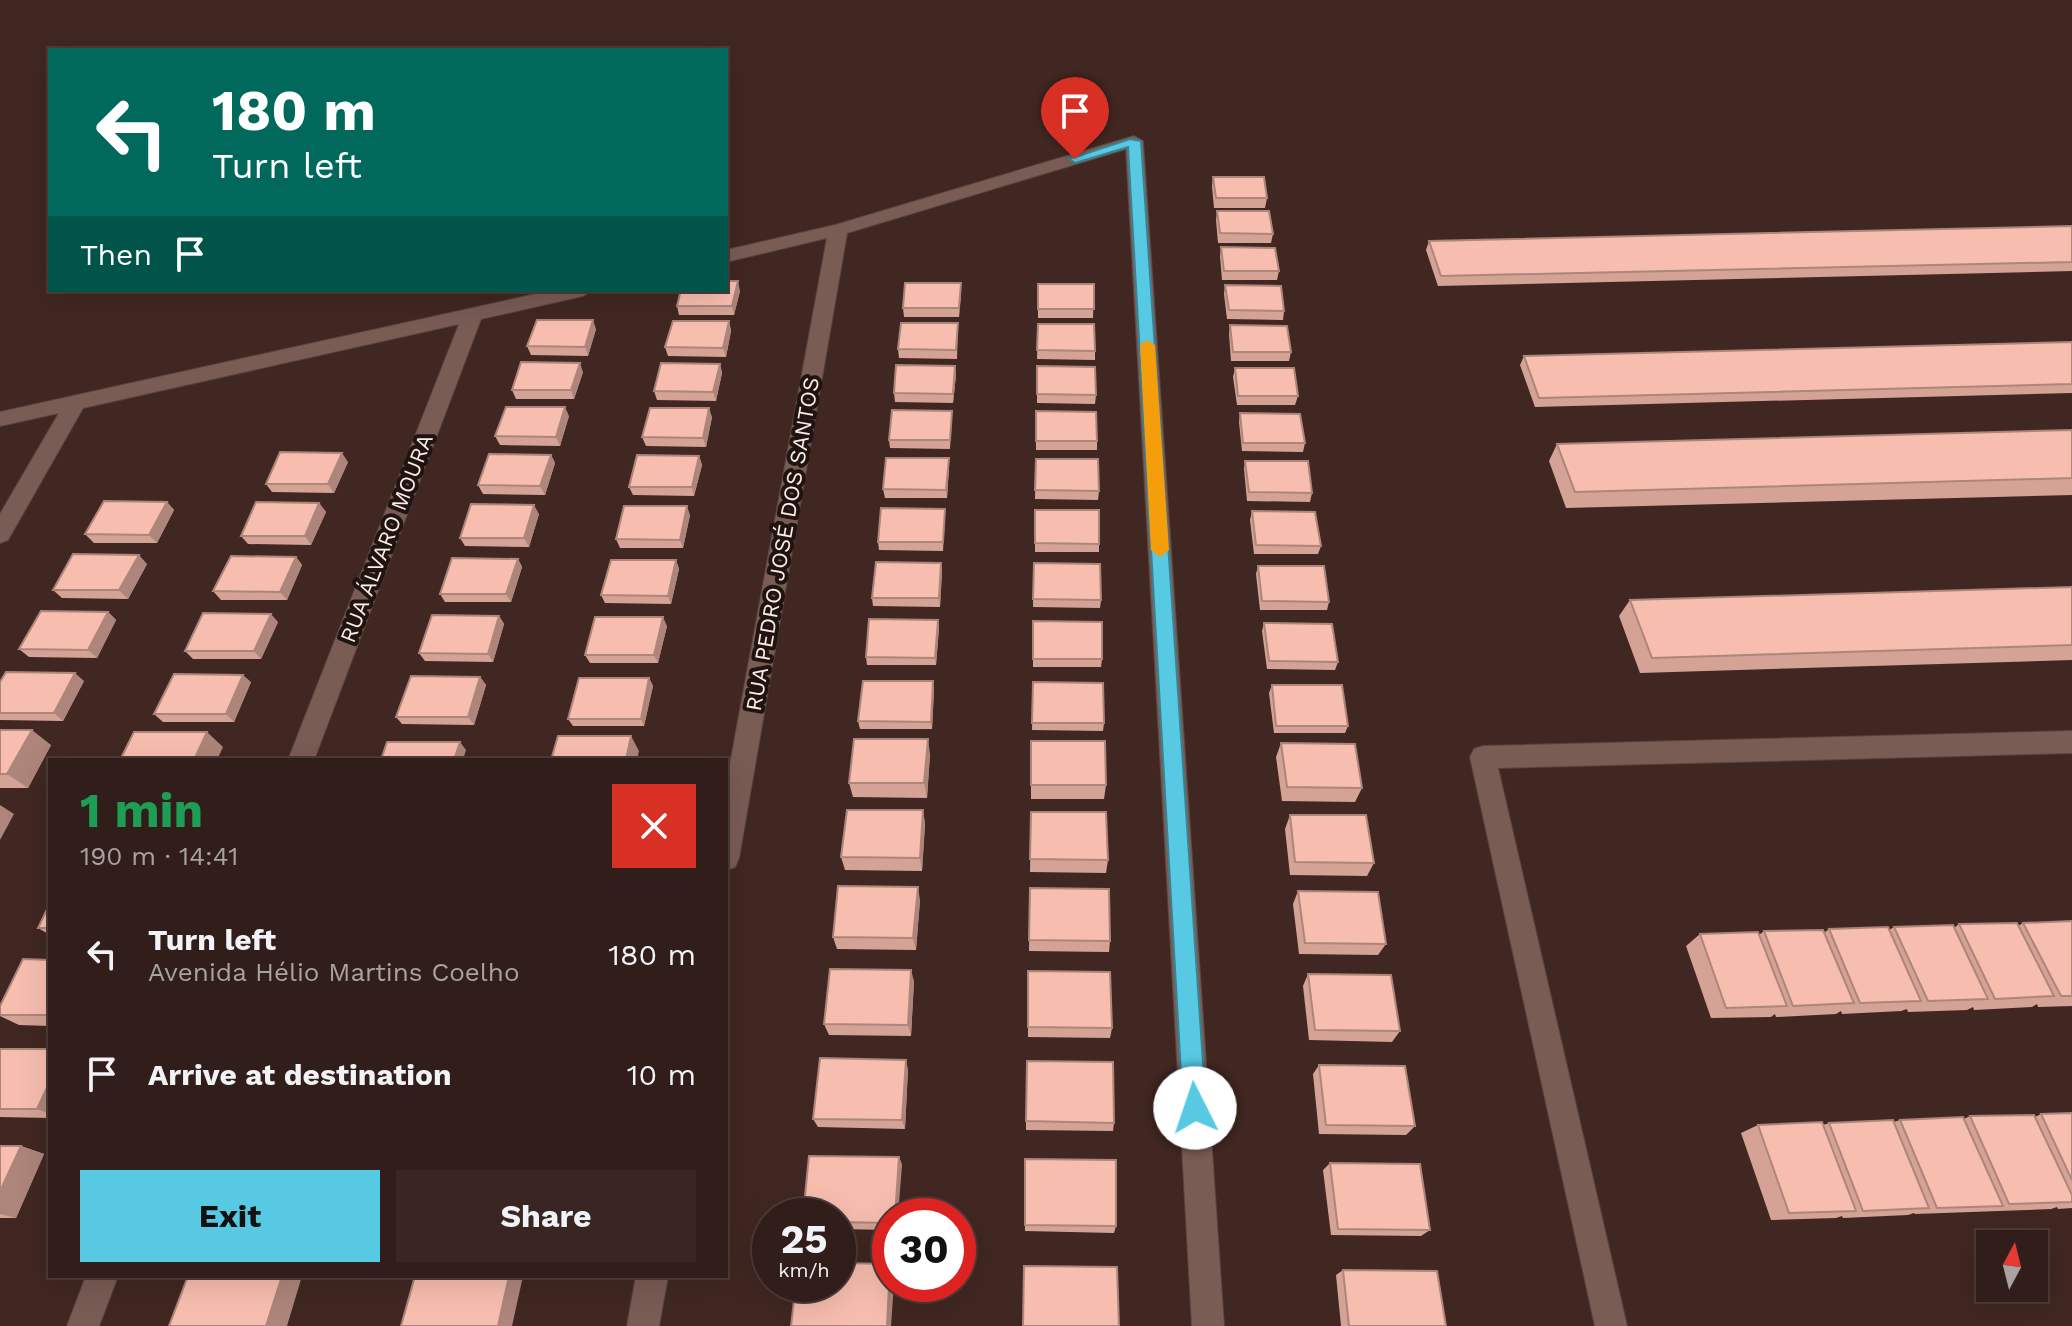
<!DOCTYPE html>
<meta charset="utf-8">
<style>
:root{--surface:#311d19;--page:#392622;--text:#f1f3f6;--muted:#a8a2a2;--line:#4c3b38;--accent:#58c9e3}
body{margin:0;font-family:"Work Sans",sans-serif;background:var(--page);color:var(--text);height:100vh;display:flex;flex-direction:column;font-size:30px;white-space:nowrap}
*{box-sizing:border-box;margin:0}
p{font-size:26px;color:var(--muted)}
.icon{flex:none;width:44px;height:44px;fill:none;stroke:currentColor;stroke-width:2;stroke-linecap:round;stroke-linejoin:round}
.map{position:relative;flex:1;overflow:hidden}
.side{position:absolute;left:48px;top:758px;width:680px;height:520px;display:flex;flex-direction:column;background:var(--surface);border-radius:0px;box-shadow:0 8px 32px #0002,0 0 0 2px var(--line)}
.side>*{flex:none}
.hud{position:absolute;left:48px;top:48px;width:680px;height:244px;border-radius:0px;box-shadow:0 8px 32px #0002,0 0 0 2px var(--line);background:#00695c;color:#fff;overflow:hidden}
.needle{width:52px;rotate:7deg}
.tools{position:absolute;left:1976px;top:1230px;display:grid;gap:16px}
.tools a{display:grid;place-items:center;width:72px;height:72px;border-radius:0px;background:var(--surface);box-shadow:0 8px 32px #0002,0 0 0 2px var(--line);font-size:40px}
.speed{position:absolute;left:752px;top:1198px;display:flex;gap:16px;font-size:40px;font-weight:700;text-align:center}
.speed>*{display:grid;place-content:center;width:104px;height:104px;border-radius:50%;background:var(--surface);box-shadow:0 8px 32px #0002,0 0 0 2px var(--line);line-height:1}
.speed small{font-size:20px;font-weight:400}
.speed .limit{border:12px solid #d22;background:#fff;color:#111}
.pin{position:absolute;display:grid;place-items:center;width:68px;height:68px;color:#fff;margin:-82px -34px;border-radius:50% 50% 50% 0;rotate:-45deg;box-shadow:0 0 8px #0007}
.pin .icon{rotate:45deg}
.me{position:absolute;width:88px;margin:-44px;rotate:356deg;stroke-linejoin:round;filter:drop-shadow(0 0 6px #0008)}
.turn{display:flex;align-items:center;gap:28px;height:168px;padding:0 32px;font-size:36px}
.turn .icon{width:104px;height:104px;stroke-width:2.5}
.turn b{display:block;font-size:56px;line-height:68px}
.then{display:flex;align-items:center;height:76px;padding:0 32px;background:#0003;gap:16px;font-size:30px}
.round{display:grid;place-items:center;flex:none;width:84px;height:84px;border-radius:0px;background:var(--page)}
.headline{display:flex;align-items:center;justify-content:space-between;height:136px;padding:0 32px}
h1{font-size:48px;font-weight:700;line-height:60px;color:#1e9e55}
.cta{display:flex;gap:16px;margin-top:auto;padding:16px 32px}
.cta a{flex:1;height:92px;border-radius:0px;background:var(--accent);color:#111;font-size:32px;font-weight:700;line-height:92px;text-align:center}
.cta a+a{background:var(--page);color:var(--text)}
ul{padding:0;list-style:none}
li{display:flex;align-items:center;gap:24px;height:120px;padding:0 32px}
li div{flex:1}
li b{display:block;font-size:30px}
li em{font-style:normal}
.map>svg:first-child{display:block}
</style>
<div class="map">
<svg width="2072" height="1326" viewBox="0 0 2072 1326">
<rect width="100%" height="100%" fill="#412721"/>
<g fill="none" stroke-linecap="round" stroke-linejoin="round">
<!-- street casing -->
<g stroke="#5a443f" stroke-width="2">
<path id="street" d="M1134,136L1143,141L1224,1326H1192L1126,149L847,233L739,858L735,867L726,870V786L827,238L726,262V250L835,225Z
M554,290H593L583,296L481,319L314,760H288L459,324L83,408L8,540L0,543V514L59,413L0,426V412Z
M2072,731V753L1498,768L1627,1326H1595L1470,757L1474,749L1483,746Z
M86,1276H118L99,1326H67Z
M636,1276H668L659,1326H627Z"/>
</g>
<!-- street -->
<use href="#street" fill="#795c54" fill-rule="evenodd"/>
</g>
<!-- wall -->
<path fill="#d4a396" d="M1213,177L1267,198L1265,208H1214L1212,186Z
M1217,211L1273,234L1271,243H1218L1216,220Z
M2072,226V271L1438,286L1426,250L1429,241Z
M1221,247L1279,271L1277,280H1222L1220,256Z
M1038,284H1094L1093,318H1038Z
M1225,285L1284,311L1283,320L1227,319L1224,294Z
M740,291L734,315H679L677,306Z
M961,292L959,317H904L903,308Z
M729,321L731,331L726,357L668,356L665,347Z
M958,323L957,359L899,358L898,349Z
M1038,324L1095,351V360L1037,359Z
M1230,325L1291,352L1289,361H1231L1229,334Z
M596,329L588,356L531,355L527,346Z
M2072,342V393L1535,407L1520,365L1524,356Z
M720,364L722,373L716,401L657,400L654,391Z
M955,366L956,375L953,403L895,402L894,393Z
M1037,366L1096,395L1095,404L1037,403Z
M1235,368L1298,396L1295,405H1237L1233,377Z
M583,372L574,399H516L512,390Z
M952,411L950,449L890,448L889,440Z
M1036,411L1097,441V450H1036Z
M1240,413L1305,443L1303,452L1242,451L1239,422Z
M569,416L560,446L500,445L495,436Z
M712,417L706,447L646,446L642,437Z
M2072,430V495L1566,508L1549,461L1557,444Z
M551,455L555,463L545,495L483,494L478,485Z
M699,456L702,465L694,496L633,495L629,487Z
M949,458V467L947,498H885L883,489Z
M1036,459L1099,491L1098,500L1035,499Z
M1245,461L1312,493L1310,502L1247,501L1244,469Z
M348,462L334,493L272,492L266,484Z
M167,502L174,510L157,543H94L85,534Z
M319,503L326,512L311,545L248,544L241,536Z
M1035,510L1099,544V552H1035Z
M1252,511L1321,546L1318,554H1254L1250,520Z
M539,514L529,547L465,546L460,538Z
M690,515L683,548H620L616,539Z
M945,517L943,551L879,550L878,542Z
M296,557L302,565L287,600H221L213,591Z
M518,559L522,567L511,602H445L440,594Z
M676,560L679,569L671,604L605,603L601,595Z
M941,563L942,571L940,607L873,606L872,598Z
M1034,563L1101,600L1100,608L1033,607Z
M147,564L128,599L62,598L53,590Z
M1258,566L1329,602L1327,610H1260L1256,574Z
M2072,587V660L1640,673L1619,616L1630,600Z
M108,612L116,620L97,658L29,657L19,649Z
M499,616L504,624L493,662L425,661L419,653Z
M938,620L939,628L936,665H867L866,657Z
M1033,621L1102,659L1101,667H1033Z
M278,622L261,659H193L185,651Z
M1264,623L1338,662L1335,670L1267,669L1262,631Z
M667,626L658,663H590L585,655Z
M480,677L486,685L474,725L402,724L396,717Z
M649,678L653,686L644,726H573L568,719Z
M84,681L63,721L0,720V682Z
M933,681L934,689L932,729H860L858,721Z
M251,682L234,722H163L154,714Z
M1033,682L1104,723L1103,731L1032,730Z
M1272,685L1348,726L1345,733H1274L1269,693Z
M0,730L51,745L28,788H0Z
M1031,741L1106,785L1104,799H1031Z
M1281,743L1362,788L1355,802L1282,801L1276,757Z
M930,754L927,798L853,797L849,783Z
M923,810L925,824L922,871L845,870L841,857Z
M1031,812L1108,860L1106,873L1030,872Z
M1290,815L1374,863L1367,876L1290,875L1285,829Z
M1030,888L1110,941L1109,952L1029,951Z
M1298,891L1386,944L1378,955L1299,954L1293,904Z
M920,900L916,950L837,949L833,937Z
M50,903V935L38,928Z
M2072,921V1006L2038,1007L2037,1004L2032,1007L1974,1010L1973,1007L1967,1010L1908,1012L1907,1009L1901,1011L1842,1014L1841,1011L1836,1014L1776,1017L1775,1014L1771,1017L1711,1018L1686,946L1700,934L1759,935L1764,931L1824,933L1829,929L1889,930L1894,927L1954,928L1959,924L2018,926L2023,923Z
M50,960V1026L19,1025L0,1016V1006Z
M1028,971L1112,1028L1110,1038L1028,1037Z
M1308,974L1400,1031L1392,1042L1309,1040L1303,986Z
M914,981L911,1036L829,1035L824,1024Z
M0,1049H50V1118L0,1117Z
M1319,1065L1415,1126L1406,1135L1319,1134L1313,1074Z
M908,1069L905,1129L818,1127L813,1119Z
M2072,1113V1208L2058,1209L2057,1207L2051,1209L1915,1214L1914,1213L1908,1215L1843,1218L1842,1216L1836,1218L1771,1220L1741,1133L1758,1125H1823L1829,1123L1894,1122L1900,1120L1964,1119L1970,1116L2035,1117L2041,1114Z
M1026,1121L1114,1123L1113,1131L1026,1130Z
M0,1146H21L44,1154L16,1218H0Z
M899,1157L902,1165L890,1216V1230L838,1229V1216Z
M1025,1159L1116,1226L1114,1233L1025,1231Z
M1330,1163L1430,1230L1421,1236L1331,1235L1323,1170Z
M1343,1270L1446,1326H1341L1336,1275Z"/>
<!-- shaded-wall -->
<path fill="#ad857a" d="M738,281L740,291L734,315L732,306Z
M961,283V292L959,317V308Z
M593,320L596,329L588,356L585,347Z
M729,321L731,331L726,357L723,348Z
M580,363L583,372L574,399L571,390Z
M720,364L722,373L716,401L713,392Z
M955,366L956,375L953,403V394Z
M565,407L569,416L560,446L556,437Z
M709,408L712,417L706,447L703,438Z
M342,453L348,462L334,493L328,484Z
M551,455L555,463L545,495L540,486Z
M699,456L702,465L694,496L692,487Z
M949,458V467L947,498L946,490Z
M167,502L174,510L157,543L149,535Z
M319,503L326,512L311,545L305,536Z
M534,505L539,514L529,547L524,538Z
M687,506L690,515L683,548L680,540Z
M139,555L147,564L128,599L119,590Z
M296,557L302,565L287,600L280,592Z
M518,559L522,567L511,602L506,594Z
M676,560L679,569L671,604L668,596Z
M941,563L942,571L940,607L939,598Z
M108,612L116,620L97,658L88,650Z
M271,614L278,622L261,659L254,651Z
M499,616L504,624L493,662L488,654Z
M663,617L667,626L658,663L654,655Z
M938,620L939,628L936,665L935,658Z
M75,673L84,681L63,721L54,713Z
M243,675L251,682L234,722L226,714Z
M480,677L486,685L474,725L468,717Z
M649,678L653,686L644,726L641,719Z
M933,681L934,689L932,729L931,722Z
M32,730L51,745L28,788L7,774Z
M207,732L223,747L217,760H194Z
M631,736L639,751L637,760H626Z
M928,739L930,754L927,798L924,783Z
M460,742L466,750L463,760H454Z
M0,805L14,814L0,840Z
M923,810L925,824L922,871L920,858Z
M918,887L920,900L916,950L913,938Z
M911,970L914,981L911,1036L908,1025Z
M906,1060L908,1069L905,1129L902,1120Z
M50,1081V1114L37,1109Z
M21,1146L44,1154L16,1218L0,1214V1191Z
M899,1157L902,1165L898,1216H895Z
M282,1276H302L287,1326H266Z
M509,1276H523L512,1326H498Z
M890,1284H894L891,1326H887Z"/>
<!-- building -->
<path fill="#f7beaf" stroke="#ad857a" stroke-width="2" d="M1213,177H1264L1267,198H1216Z
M1217,211H1269L1273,234L1220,233Z
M2072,226V262L1441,276L1429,241Z
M1221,247L1275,248L1279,271H1224Z
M726,281H738L732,306H677L681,290H726Z
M905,283H961L959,308H903Z
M1038,284H1094V309H1038Z
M1225,285L1281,286L1284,311L1229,310Z
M537,320H593L585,347L527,346Z
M673,321H729L723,348L665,347Z
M901,323H958L956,350L898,349Z
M1038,324H1094L1095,351L1037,350Z
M1230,325L1287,326L1291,352H1233Z
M2072,342V384L1539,398L1524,356Z
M521,362L580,363L571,390H512Z
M661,363L720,364L713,392L654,391Z
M896,365L955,366L953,394L894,393Z
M1037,366L1095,367L1096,395L1037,394Z
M1235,368H1294L1298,396H1238Z
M506,407H565L556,437L495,436Z
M650,408H709L703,438L642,437Z
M892,410L952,411L950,440H889Z
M1036,411L1096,412L1097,441H1036Z
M1240,413L1300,414L1305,443H1243Z
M2072,430V478L1575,492L1557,444Z
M280,452L342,453L328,484H266Z
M489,454L551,455L540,486L478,485Z
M637,455L699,456L692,487H629Z
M886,458H949L946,490L883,489Z
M1036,459H1098L1099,491L1035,490Z
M1245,461H1308L1312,493L1249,492Z
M104,501L167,502L149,535L85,534Z
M256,502L319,503L305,536H241Z
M471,504L534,505L524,538H460Z
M624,506H687L680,540L616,539Z
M881,508L945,509L943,542H878Z
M1035,510H1099V544L1035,543Z
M1252,511L1315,512L1321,546L1256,545Z
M73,554L139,555L119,590H53Z
M231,556L296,557L280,592L213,591Z
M452,558L518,559L506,594H440Z
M611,560H676L668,596L601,595Z
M876,562L941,563L939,598H872Z
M1034,563L1100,564L1101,600L1033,599Z
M1258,566H1324L1329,602L1262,601Z
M2072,587V645L1652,658L1630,600Z
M41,611L108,612L88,650L19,649Z
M203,613L271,614L254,651H185Z
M432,615L499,616L488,654L419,653Z
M595,617H663L654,655H585Z
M869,619L938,620L935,658L866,657Z
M1033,621L1102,622V659H1033Z
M1264,623L1332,624L1338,662L1269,661Z
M6,672L75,673L54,713H0V682Z
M174,674L243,675L226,714H154Z
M411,676L480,677L468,717H396Z
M579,678H649L641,719H568Z
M863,681H933L931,722L858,721Z
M1033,682L1103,683L1104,723H1032Z
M1272,685H1342L1348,726H1276Z
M0,730H32L7,774H0Z
M134,732H207L194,760H120Z
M558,736H631L626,760H551Z
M854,739H928L924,783H849Z
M1031,741H1105L1106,785H1031Z
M387,742H460L454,760H381Z
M1281,743L1355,744L1362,788L1287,787Z
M847,810H923L920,858L841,857Z
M1031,812H1106L1108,860L1030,859Z
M1290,815H1366L1374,863L1295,862Z
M838,886L918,887L913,938L833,937Z
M1030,888L1109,889L1110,941L1029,940Z
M1298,891L1378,892L1386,944L1305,943Z
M50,903V928H38Z
M2072,921V996H2061L2023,923Z
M2017,923L2054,996L1995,999L1959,924Z
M1953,925L1988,999L1928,1001L1894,927Z
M1888,927L1921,1001L1860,1003L1829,929Z
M1823,930L1854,1003L1793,1006L1764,931Z
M1758,932L1787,1006L1726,1008L1700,934Z
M23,959L50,960V1015H0V1006Z
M830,969L911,970L908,1025L824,1024Z
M1028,971L1110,972L1112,1028L1028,1027Z
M1308,974L1391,975L1400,1031L1315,1030Z
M0,1049H50V1081L37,1109H0Z
M820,1058L906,1060L902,1120L813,1119Z
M1027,1061L1113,1062L1114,1123L1026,1121Z
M1319,1065L1405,1066L1415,1126L1326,1125Z
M2072,1113V1180L2041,1114Z
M2034,1115L2072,1195V1202L2009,1204L1970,1116Z
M1963,1117L2003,1206L1937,1208L1900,1120Z
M1893,1120L1929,1208L1863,1211L1829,1123Z
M1822,1122L1856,1211L1789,1213L1758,1125Z
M0,1146H21L0,1191Z
M809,1156L899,1157L895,1216H890V1223L838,1222V1216H803Z
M1025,1159L1116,1160V1226L1025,1225Z
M1330,1163L1420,1164L1430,1230L1338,1229Z
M838,1263L890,1264L887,1326H791L796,1284H838Z
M1024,1266L1117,1267L1119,1326H1023Z
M1343,1270L1437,1271L1446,1326H1349Z
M188,1276H282L266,1326H169Z
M415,1276H509L498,1326H401Z"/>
<!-- route -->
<path fill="#58c9e3" stroke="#398394" stroke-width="2" d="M1130,139L1141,141L1206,1108L1203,1116L1195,1119L1187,1116L1183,1108L1128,147L1075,163L1069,159Z"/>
<!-- slow -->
<path fill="#f59e0b" d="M1147,340L1155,345L1169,550L1160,557L1151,550L1140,345Z"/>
<g text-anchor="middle" stroke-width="8" stroke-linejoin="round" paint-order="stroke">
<!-- street labels -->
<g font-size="22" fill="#fdebe6" stroke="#1f1410">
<text transform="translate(386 538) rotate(-69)" y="8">RUA ÁLVARO MOURA</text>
<text transform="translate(782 544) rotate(-80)" y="8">RUA PEDRO JOSÉ DOS SANTOS</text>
</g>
</g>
</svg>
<div class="tools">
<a><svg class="needle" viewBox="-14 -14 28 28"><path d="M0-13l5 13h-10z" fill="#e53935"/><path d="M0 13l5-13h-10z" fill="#a8a2a2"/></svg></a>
</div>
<div class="speed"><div>25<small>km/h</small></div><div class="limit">30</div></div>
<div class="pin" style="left:1075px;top:159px;background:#d93025"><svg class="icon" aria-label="arrive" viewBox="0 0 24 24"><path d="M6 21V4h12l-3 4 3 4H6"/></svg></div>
<svg class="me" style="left:1195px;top:1108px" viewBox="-20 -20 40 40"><circle r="19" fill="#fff"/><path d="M0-13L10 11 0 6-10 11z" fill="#58c9e3"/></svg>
<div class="hud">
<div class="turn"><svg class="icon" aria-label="left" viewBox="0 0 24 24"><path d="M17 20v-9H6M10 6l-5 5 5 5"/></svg><div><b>180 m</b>Turn left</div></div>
<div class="then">Then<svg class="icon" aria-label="arrive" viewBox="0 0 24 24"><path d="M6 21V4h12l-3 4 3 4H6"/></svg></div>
</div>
<section class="side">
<div class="headline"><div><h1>1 min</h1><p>190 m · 14:41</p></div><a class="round" style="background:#d93025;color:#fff"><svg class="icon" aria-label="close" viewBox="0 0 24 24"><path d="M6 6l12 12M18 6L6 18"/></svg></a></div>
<ul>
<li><svg class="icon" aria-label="left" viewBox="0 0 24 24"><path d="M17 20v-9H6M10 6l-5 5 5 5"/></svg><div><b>Turn left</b><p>Avenida Hélio Martins Coelho</p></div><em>180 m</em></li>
<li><svg class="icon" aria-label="arrive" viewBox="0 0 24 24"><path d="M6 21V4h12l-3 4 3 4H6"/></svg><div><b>Arrive at destination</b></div><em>10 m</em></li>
</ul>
<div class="cta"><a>Exit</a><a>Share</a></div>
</section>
</div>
